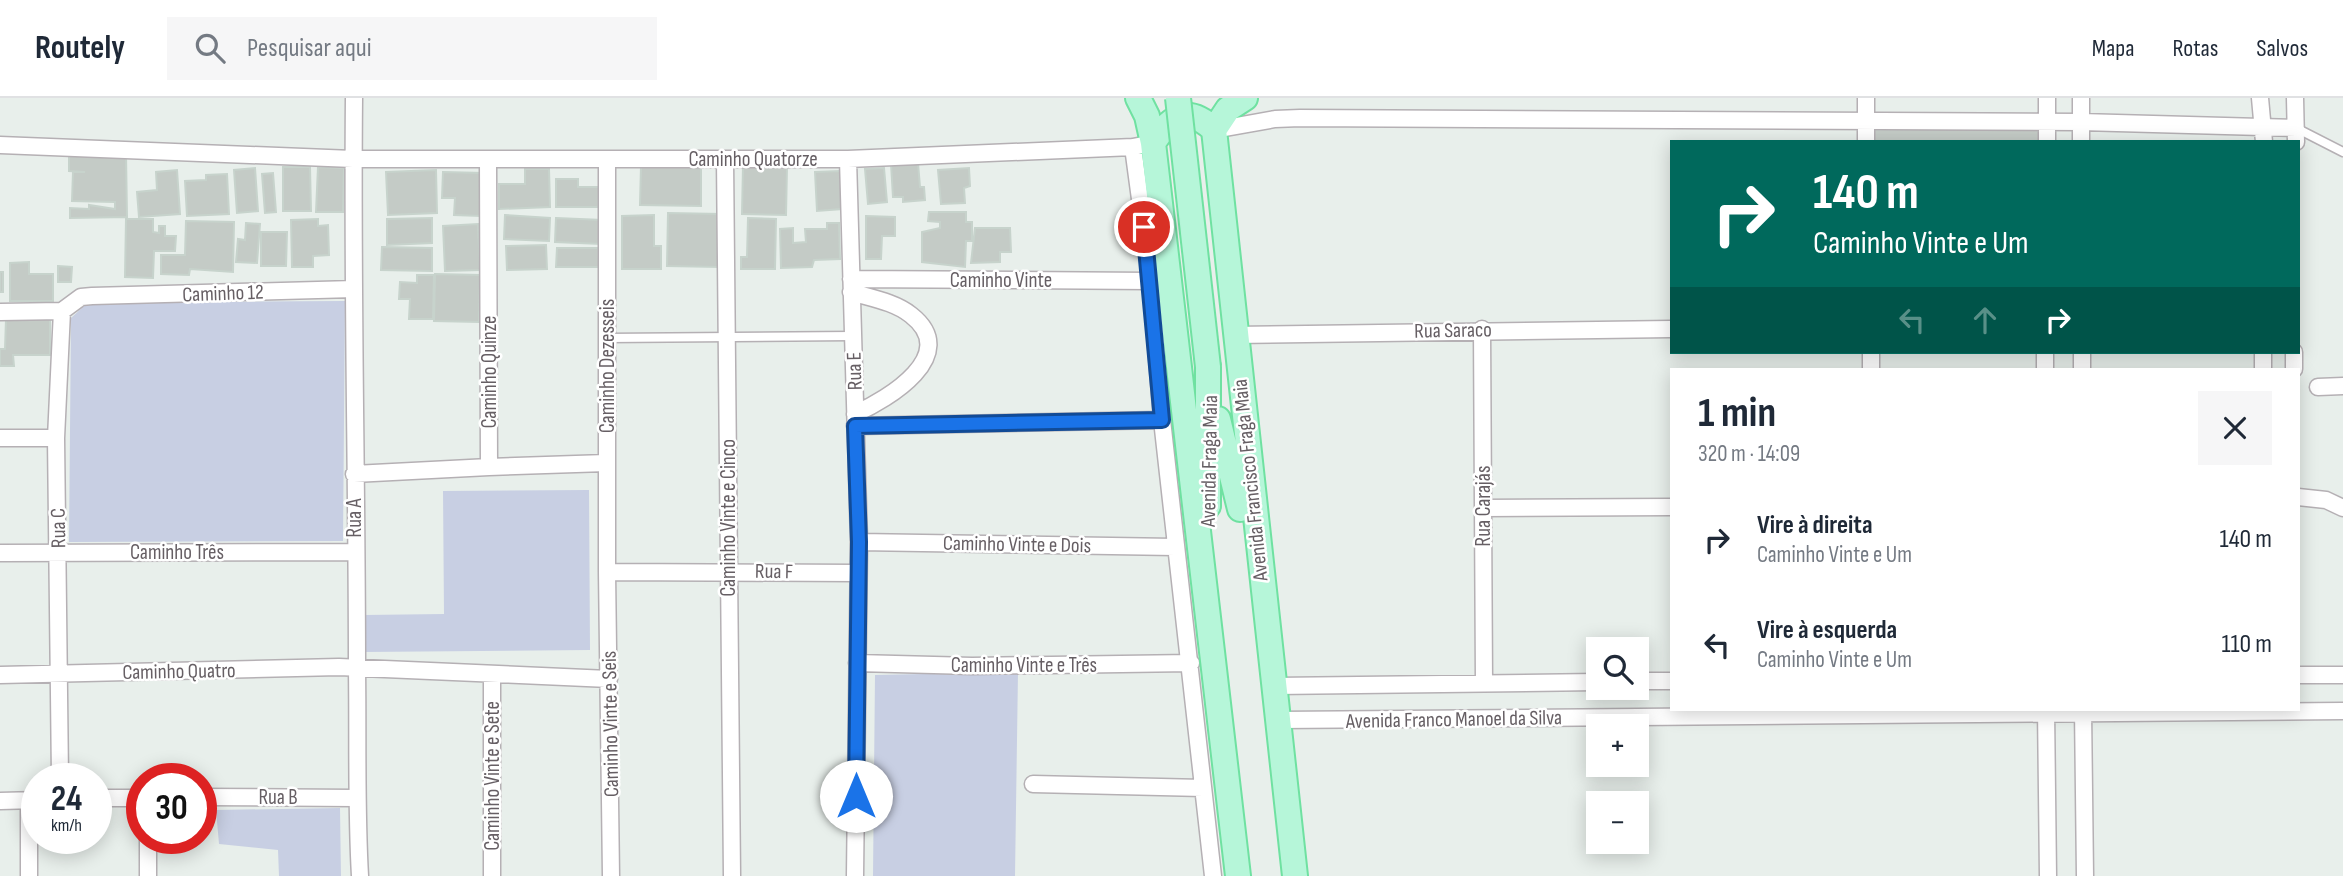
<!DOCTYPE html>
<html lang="pt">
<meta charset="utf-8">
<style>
:root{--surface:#fff;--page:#f6f6f7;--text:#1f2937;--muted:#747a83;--line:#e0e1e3}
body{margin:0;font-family:"Sofia Sans Condensed",sans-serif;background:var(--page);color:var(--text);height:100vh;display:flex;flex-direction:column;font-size:26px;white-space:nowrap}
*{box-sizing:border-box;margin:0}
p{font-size:23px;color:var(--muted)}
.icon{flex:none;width:38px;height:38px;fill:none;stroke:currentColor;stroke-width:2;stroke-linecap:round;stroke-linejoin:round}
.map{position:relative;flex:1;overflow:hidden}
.side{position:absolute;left:1670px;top:270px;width:630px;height:343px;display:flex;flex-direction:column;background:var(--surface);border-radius:0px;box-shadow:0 4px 18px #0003}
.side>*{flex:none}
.top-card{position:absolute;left:1670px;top:42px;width:630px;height:214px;border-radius:0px;box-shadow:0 4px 18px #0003;background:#00695c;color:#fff;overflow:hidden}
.tools{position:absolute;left:1586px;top:539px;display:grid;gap:14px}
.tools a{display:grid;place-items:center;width:63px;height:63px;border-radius:0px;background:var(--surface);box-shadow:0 4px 18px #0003;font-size:35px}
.speed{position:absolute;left:21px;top:665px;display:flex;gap:14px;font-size:35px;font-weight:700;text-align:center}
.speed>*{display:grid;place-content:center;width:91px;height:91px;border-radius:50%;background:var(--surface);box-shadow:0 4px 18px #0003;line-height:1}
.speed small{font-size:18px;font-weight:400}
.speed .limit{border:10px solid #d22;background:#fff;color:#111}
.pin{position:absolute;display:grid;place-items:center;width:60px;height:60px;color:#fff;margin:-30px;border:4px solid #fff;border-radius:50%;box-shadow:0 2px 7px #0007}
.me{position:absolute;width:77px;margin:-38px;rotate:0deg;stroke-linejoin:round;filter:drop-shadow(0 0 5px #0008)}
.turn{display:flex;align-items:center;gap:24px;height:147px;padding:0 28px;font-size:32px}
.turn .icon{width:91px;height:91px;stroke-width:2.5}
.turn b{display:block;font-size:49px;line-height:60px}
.lanes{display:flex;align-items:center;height:66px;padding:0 28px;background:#0003;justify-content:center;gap:35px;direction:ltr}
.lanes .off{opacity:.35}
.round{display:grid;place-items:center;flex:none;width:74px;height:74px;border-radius:0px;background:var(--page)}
.overview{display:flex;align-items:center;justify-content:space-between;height:119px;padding:0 28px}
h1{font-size:42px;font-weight:700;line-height:52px}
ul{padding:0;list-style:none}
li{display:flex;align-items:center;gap:21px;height:105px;padding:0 28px}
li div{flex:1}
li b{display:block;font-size:26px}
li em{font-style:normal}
header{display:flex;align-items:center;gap:42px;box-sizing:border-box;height:98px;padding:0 35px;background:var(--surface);border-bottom:2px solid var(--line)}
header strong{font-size:33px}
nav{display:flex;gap:38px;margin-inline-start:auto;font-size:24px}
.search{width:490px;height:63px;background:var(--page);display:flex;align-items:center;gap:18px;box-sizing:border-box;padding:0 24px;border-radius:0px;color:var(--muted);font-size:26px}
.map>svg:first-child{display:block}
</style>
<header>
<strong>Routely</strong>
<div class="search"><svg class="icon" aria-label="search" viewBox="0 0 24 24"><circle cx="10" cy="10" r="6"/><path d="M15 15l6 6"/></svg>Pesquisar aqui</div>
<nav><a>Mapa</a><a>Rotas</a><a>Salvos</a></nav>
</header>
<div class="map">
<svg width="2343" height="778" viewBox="0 0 2343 778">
<rect width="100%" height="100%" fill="#e8efeb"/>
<!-- green -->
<path fill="#c8cfe3" d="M345,203L343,443L69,444L71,220L84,208L114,204Z
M589,392L590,552L364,554V517L444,516L443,393Z
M1018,574L1015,778H873L875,577Z
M340,710L341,778H279L278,752L219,746L216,712Z"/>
<!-- building -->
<path fill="#c4cbc6" stroke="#c7d3cc" stroke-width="2" d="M2041,29V44H1874L1873,32Z
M69,55L126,56L127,119L70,120V110L89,111V107L115,111V104L72,103L73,74H85L69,73Z
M918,65L920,89H924L925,102L903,104V99H893L891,66Z
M641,68L701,69V108L640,107Z
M743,68L787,69L786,117L742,116Z
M283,69H310L311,113H283Z
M318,69L344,70L343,114H316Z
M255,70L258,113L237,115L234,72Z
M884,70L887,104L868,106L865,71Z
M969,70L970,88L964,90L965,105L941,106L938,72Z
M525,71H549L550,109L499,111V86H525Z
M177,72L180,116L139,119L137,94L157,92L156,74Z
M436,72L437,115L388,117L386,74Z
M840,73L842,111L817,113L815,74Z
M443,74L483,75L481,118L454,117L455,100H442Z
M273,75L276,114L265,115L262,76Z
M227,76L229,116L187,118L185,83L206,82V77Z
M556,81H578V89H599L598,109H556Z
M929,114H966V124H972V143H966L965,169L922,164V134L940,130V124L928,123Z
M668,115L721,116L720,169L667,168Z
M505,117L550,120L549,143L504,141Z
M654,117V148H661V171H622V118Z
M866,118L895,119V138H882L881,161H866Z
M432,120V145L387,147V121Z
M556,120L602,122L601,146L555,144Z
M748,120L776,121L775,171H741V159H747Z
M126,121H153V134L159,135V128H165V138H176L175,153H154L153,180L125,179Z
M318,121V128L328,127L329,157L313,158V169H292L291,122Z
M186,123L234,124L233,174L190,171L189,177L161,176V157H185Z
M246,125L260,126L257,165L236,164L238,141L245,142Z
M827,125H839L840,161L814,162L812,169L781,170L780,131L793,130V145L806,144L805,131H827Z
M478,126L480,172L445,173L443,128Z
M975,130H1010L1011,154H1000V164L971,165Z
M261,134H287L286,168H261Z
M546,147L547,171L507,172L506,148Z
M382,149L432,150V173L381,172Z
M557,150H598L599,169H556Z
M29,164V176H53V203H10V165Z
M58,168L72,169L71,184H58Z
M0,174H3V194H0Z
M435,176L480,177L479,224L434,223Z
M417,177H434L433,221H409L410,201H399L400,184L417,185Z
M6,221H50V257H13L14,268H0V251H5Z"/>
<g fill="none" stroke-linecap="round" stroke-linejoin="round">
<!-- service casing -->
<g stroke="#b5b0b4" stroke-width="11">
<path id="service" d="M2296,30L2343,54
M607,240L853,238"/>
</g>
<!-- minor casing -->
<g stroke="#b5b0b4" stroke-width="19">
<path id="minor" d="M354,0C352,191 357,381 357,572C358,641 356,709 360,778
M1866,0V44
M2081,0V44
M2260,0L2264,44
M2295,0L2296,44
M1214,32L1275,21L1300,20L2081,24L2296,30
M2047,44V0
M0,47L353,61H848L1133,49L1153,45
M488,61L489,369L606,365
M607,61V474L611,778
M725,61L732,778
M848,61L859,444L855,778
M851,181L1151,183
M851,194C871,200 895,204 911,217C962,257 888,301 855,316
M0,214L62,213
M1482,231L1484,585
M1234,237L1671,231
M1871,254V271
M2082,254V271
M2045,271V254
M2263,271V254
M2294,271V254
M2318,289L2343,288
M1162,322L1213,778
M855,328L1162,322L1151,183L1133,49
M0,340H56
M354,376L489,369
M2298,399L2326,402L2343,410
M1483,410L1671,409
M859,444L1175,449
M0,455L354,454
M607,474L857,475
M857,565L972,568L1191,565
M0,577L339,569L609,581
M2298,577H2343
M492,578V778
M1636,583H1671
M1275,588L1598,584
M2046,611L2048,778
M2083,611L2085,778
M1279,622L2343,613
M60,681L56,340L62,213L81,199L92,198L354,191
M1033,686L1203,690
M201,699L355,700
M96,700H142
M29,702V778
M0,703L37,702
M148,740V778"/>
</g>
<!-- primary casing -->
<g stroke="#6fe1a1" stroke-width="28">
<path id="primary" d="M1138,0L1147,18L1153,45L1238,778
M1245,0L1228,11L1214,32L1295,778
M1153,45C1170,19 1188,6 1214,32
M1218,321L1240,411
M1208,408V269"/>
</g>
<!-- service -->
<use href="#service" stroke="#fff" stroke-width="8"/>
<!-- minor -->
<use href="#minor" stroke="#fff" stroke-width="16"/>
<!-- primary -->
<use href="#primary" stroke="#b6f6d9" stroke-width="24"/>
<!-- primary-bridge casing -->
<g stroke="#6fe1a1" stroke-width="28" stroke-linecap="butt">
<path id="primary-bridge" d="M1178,0L1208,269"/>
</g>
<!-- primary-bridge -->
<use href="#primary-bridge" stroke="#b6f6d9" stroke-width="24"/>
</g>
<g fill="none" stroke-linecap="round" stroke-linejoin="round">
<!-- route casing -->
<g stroke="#114b97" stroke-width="18">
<path id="route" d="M856,698L859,444L855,328L1162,322L1144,129"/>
</g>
<!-- route -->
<use href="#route" stroke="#1a73e8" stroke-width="12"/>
</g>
<g text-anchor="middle" stroke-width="5" stroke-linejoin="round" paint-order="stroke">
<!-- street labels -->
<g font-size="21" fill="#665f64" stroke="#fff">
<text x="753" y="68">Caminho Quatorze</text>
<text x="1001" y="189">Caminho Vinte</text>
<text transform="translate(223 195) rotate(-2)" y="7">Caminho 12</text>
<text transform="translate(1453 232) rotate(-1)" y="7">Rua Saraco</text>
<text transform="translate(607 268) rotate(-90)" y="7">Caminho Dezesseis</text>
<text transform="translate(854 273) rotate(-92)" y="7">Rua E</text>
<text transform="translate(489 274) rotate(-90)" y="7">Caminho Quinze</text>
<text transform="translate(1209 363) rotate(-89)" y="7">Avenida Fraga Maia</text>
<text transform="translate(1250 382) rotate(-96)" y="7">Avenida Francisco Fraga Maia</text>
<text transform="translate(1483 408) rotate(-90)" y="7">Rua Carajás</text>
<text transform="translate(354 420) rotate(-90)" y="7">Rua A</text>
<text transform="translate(728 420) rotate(-90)" y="7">Caminho Vinte e Cinco</text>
<text transform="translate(58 430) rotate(-91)" y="7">Rua C</text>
<text transform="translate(1017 446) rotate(1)" y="7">Caminho Vinte e Dois</text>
<text x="177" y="461">Caminho Três</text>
<text transform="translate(774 473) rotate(1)" y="7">Rua F</text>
<text x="1024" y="574">Caminho Vinte e Três</text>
<text transform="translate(179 573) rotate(-1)" y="7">Caminho Quatro</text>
<text transform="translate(1454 621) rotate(-1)" y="7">Avenida Franco Manoel da Silva</text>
<text transform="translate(610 626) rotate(-91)" y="7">Caminho Vinte e Seis</text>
<text transform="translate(492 678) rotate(-90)" y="7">Caminho Vinte e Sete</text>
<text x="278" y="706">Rua B</text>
</g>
</g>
</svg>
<div class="tools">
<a><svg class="icon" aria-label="search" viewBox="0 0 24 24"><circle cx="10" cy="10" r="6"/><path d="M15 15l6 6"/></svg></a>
<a>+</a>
<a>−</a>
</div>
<div class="speed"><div>24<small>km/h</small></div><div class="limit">30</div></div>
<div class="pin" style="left:1144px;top:129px;background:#d93025"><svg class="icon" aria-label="arrive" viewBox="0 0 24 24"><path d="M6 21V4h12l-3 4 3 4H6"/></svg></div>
<svg class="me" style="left:856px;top:698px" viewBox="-20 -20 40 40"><circle r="19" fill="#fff"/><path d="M0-13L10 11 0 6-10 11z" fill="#1a73e8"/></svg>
<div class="top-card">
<div class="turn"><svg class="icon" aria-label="right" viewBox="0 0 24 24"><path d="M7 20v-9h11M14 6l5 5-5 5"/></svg><div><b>140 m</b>Caminho Vinte e Um</div></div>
<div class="lanes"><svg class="icon off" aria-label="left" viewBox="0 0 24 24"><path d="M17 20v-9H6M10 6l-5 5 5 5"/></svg><svg class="icon off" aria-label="ahead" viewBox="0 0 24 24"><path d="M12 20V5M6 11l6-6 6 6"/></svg><svg class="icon" aria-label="right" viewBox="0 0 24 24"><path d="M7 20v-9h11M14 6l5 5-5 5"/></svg></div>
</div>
<section class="side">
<div class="overview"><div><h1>1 min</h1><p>320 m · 14:09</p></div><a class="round"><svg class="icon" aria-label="close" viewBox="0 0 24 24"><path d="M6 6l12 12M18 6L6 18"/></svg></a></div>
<ul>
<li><svg class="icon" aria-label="right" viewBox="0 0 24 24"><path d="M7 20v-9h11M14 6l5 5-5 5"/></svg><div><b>Vire à direita</b><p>Caminho Vinte e Um</p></div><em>140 m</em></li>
<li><svg class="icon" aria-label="left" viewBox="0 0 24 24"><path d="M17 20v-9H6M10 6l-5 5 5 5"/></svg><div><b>Vire à esquerda</b><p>Caminho Vinte e Um</p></div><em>110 m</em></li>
</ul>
</section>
</div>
